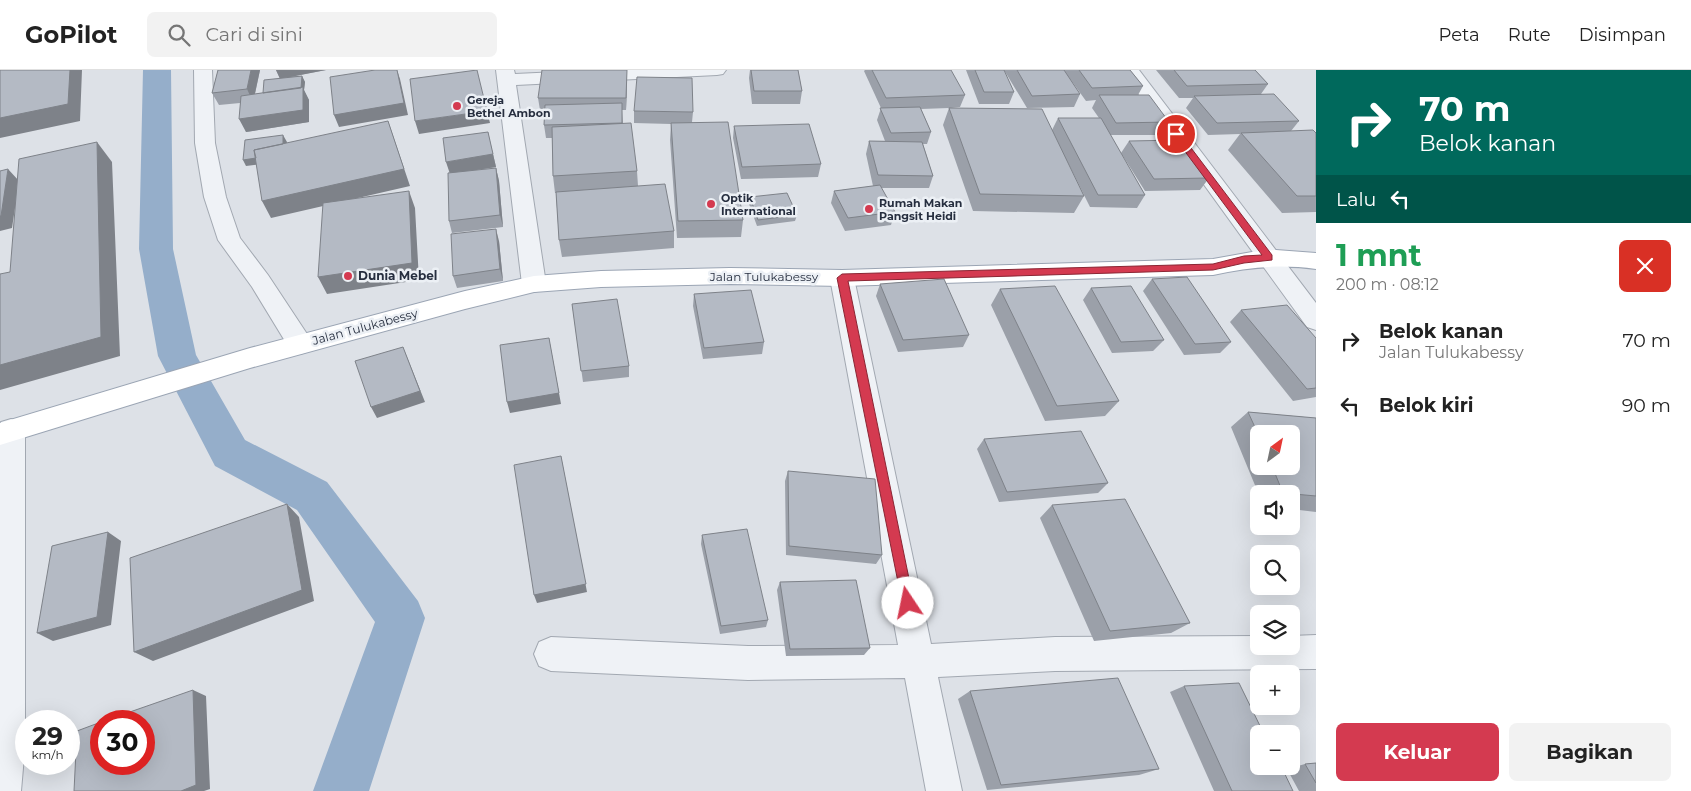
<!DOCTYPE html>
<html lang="id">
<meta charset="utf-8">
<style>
:root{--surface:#fff;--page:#f2f2f2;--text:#222;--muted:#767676;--line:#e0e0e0;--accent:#d43a50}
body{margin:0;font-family:Montserrat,sans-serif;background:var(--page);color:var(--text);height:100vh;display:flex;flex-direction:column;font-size:19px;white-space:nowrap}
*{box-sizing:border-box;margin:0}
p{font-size:16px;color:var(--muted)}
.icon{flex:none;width:28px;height:28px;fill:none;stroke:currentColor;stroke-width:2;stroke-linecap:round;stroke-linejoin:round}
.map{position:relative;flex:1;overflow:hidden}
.details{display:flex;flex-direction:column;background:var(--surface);width:375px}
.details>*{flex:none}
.hud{background:#00695c;color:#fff;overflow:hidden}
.needle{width:32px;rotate:33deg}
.buttons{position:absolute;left:1250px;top:355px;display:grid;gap:10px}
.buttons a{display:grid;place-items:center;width:50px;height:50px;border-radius:8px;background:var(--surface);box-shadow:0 5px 20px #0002;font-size:25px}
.speed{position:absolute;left:15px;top:640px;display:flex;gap:10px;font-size:25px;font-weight:700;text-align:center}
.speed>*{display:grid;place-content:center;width:65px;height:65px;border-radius:50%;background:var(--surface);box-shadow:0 5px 20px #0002;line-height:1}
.speed small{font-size:12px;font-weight:400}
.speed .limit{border:8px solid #d22;background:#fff;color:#111}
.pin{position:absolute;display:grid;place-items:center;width:42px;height:42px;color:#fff;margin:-21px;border:2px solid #fff;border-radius:50%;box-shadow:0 1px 5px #0007}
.me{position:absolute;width:55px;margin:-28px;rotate:349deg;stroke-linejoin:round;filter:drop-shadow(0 0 4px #0008)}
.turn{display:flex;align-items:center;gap:18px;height:105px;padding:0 20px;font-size:22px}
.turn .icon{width:65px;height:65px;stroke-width:2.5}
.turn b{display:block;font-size:35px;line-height:42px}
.then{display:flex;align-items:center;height:48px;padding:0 20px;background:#0003;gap:10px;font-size:19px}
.round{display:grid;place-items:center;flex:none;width:52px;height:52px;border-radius:8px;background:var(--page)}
.headline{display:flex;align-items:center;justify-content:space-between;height:85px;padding:0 20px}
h1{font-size:30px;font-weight:700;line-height:38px;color:#1e9e55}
.cta{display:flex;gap:10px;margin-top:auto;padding:10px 20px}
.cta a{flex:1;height:58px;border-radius:8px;background:var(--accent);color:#fff;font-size:20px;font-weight:700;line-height:58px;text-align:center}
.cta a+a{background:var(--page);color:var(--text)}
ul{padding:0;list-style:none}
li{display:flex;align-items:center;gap:15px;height:65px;padding:0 20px}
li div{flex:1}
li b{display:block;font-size:19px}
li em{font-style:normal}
header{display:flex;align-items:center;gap:30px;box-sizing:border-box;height:70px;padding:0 25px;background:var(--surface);border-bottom:1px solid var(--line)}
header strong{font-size:24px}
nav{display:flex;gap:28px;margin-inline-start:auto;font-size:18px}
.search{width:350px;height:45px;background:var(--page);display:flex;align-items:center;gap:12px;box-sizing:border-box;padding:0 18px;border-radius:8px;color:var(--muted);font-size:19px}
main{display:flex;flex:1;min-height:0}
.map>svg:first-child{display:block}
</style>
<header>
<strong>GoPilot</strong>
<div class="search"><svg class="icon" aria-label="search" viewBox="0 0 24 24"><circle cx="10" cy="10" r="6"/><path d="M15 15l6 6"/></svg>Cari di sini</div>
<nav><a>Peta</a><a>Rute</a><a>Disimpan</a></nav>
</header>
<main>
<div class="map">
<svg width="1316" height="721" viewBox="0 0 1316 721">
<rect width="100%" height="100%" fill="#dde1e7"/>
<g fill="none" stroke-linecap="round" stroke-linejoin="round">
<!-- canal -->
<path fill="#95aeca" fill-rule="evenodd" d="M143,0H171L173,179L196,285L245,370L327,412L418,531L425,548L369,721H313L375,552L297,440L215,396L158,286L139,179Z"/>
<!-- minor casing -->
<g stroke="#a2a8b1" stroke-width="2">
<path id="minor" d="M496,0H514L515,4L601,0H726L723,4L717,5L516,15L546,214L542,220L534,222L526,220L522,214Z
M1121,0H1139L1316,233V260L1307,257Z
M842,200L850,202L854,208L931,574L1055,567L1259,566V576H1291V566L1316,565V599L1055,601L938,607L962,721H926L905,608L748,610L551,601L539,596L534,584L539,572L551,567L748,576L898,575L830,208L834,202Z
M11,349L21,352L25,360V675L21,721H0V355L1,352Z"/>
</g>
<!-- tertiary casing -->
<g stroke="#a2a8b1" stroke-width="2">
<path id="tertiary" d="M194,0H212L215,73L226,127L240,168L268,205L309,267L313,274L309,281L300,284L291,281L252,217L218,170L204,127L195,73Z"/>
</g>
<!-- primary casing -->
<g stroke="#9ba5b4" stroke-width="2">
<path id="primary" d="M1276,180L1316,183V199C1280,194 1248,197 1213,205L842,216L730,214L601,217L534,222L465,239L250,298L0,375V353L250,278L465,221L534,206L601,201L730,198L842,200L1213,189L1252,182Z"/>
</g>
<!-- minor -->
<use href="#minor" fill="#eff2f6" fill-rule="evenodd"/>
<!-- tertiary -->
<use href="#tertiary" fill="#eff2f6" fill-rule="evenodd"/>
<!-- primary -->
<use href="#primary" fill="#fff" fill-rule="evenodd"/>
</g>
<!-- wall -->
<path fill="#9ba0a9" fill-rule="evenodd" d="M218,0H260L255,24L263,23L280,8L276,0H326L294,6H302L305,12L304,20L309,30V52L246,62L240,33L219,35L212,23Z
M750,0H798L802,21L800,34H752L749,8Z
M865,0H872L965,25L960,37L951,38L1052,60L1058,48H1099L1092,38L1096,30L1086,31L1068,6L1080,24L1074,37L1027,38L1004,0L1014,22L1009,34H979L966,0H1130L1143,16L1138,25L1169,52L1161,65H1110L1145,125L1137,138L1090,137L1066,89L1084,126L1074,143L973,141L943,55L949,38L921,39L931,62L927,74H923L933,106L929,118H881L895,142L891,155L845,161L831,133L834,121L873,116L866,84L869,71H885L877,50L881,38L864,1Z
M1156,0H1255L1268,14L1261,24L1299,51L1291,61L1316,63V142L1282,143L1228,80L1240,64L1208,65L1186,38L1193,28H1179Z
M627,12L626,40H622L623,53L637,101L638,116L674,161V178L562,187L559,170L556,123H555L553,106L552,68H546L544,55L545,40H540L538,28Z
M634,41L693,42L692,52L743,150L741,167L677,168L670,70L671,54L634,53Z
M734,56L821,94L818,107L741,109L733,68Z
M488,62L496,97L465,102L496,98L499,111L503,157L452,163L449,151L450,103Z
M1129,71L1209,108L1200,120L1145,121L1121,83Z
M750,127L797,145L795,151L757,156L749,134Z
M499,171L503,211L457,218L453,206Z
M1152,209L1231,272L1220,283L1184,285L1143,221Z
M880,214L969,265L963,277L898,282L876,226Z
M1091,218L1164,270L1153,281L1112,283L1083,230Z
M1000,219L1119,331L1105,346L1045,351L991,235Z
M694,224L764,272L762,284L703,289L693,236Z
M572,234L629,296V307L583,312Z
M1241,240L1316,268V327L1293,331L1230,252Z
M1248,342L1316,348V442L1291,439V424H1259V425L1231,357ZM1259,364L1291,396H1259Z
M984,369L1108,413L1098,423L999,432L977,379Z
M788,401L882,485L876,494L786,485L785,411Z
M1052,435L1190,553L1171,563L1094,571L1040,448Z
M702,465L768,550L766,557L720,564L701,474Z
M780,512L870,578L864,585L786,586L777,520Z
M1184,616L1293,721H1214L1170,622Z
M970,621L1159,699L1139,705L987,720L958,629Z
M1316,693V721H1299L1287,699L1305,694Z"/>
<!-- shaded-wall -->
<path fill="#7e8289" d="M70,0H82L80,51L0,68V48Z
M251,0H260L253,32L247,19Z
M276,0H326L280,9Z
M397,0L400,9L408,45L339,57L334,45Z
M627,0V12L626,40V28Z
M302,6L305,12L304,20L309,30V52L246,62L239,49L266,32Z
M487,41L490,53L419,64L415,51Z
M388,51L410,116L271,148L262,131Z
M283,65L287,72L285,91L246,96L243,90Z
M97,72L112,92L120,286L0,320V295Z
M493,84L496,97L450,104L446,92Z
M496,98L499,111L503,157L500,145Z
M8,99L19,111L12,158L0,161V146Z
M409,121L415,138L419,210L327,224L318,207Z
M496,159L499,171L503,211L500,199Z
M549,268L561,334L510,343L507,332Z
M403,277L425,332L377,348L371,337Z
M561,386L587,522L537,533L534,525Z
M287,434L299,447L314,531L153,591L134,582Z
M108,462L121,471L111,555L53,571L37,563Z
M193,620L206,626L210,719L204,721H181Z"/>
<!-- building -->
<path fill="#b4bac4" stroke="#7e8289" d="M0,0H70L68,34L0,48Z
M218,0H251L247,19L212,23Z
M375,0H397L404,33L334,45L330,7Z
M477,0L487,41L415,51L410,9Z
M542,0H627L626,28H538Z
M751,0H798L802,21H754Z
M872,0H951L965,25L886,28Z
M975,0H1004L1014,22H984Z
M1017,0H1064L1080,24L1032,26Z
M1079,0H1130L1143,16L1092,18Z
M1174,0H1255L1268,14L1187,16Z
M302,6L301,18L263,23L264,10Z
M637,7L692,8L693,42L634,41Z
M303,17V40L239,49L241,26Z
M1274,24L1299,51L1217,53L1194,26Z
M1099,25H1149L1169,52L1116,53Z
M622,33V53L544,55L545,35Z
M920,37L931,62L891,63L880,38Z
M949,38L1042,39L1084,126L980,124Z
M1058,48H1101L1145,125H1098Z
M388,51L404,99L262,131L254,80Z
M728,52L743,150L678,151L671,53Z
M631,53L637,101L553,106L552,57Z
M809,54L821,94L742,97L734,56Z
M1313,60L1316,63V126H1297L1241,63Z
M488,62L493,84L446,92L443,68Z
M283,65V74L254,80L256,88L243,90L245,70Z
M1181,70L1209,108L1154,109L1129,71Z
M869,71L922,72L933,106L878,105Z
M97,72L101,267L0,295V204L10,202L19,89Z
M496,98L500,145L449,151L448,103Z
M8,99L1,146H0V101Z
M665,114L674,161L559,170L556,122Z
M880,115L895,142L848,148L834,121Z
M409,121L412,193L318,207L323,133Z
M787,123L797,145L758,150L750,127Z
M496,159L500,199L453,206L451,164Z
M1187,207L1231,272L1195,274L1152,209Z
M944,209L969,265L903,270L880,214Z
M1055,216L1119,331L1057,336L1000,219Z
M1131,216L1164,270L1121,272L1091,218Z
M751,220L764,272L704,278L694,224Z
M617,229L629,296L581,301L572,234Z
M1287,235L1316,268V318L1307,319L1241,240Z
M549,268L559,323L507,332L500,275Z
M403,277L420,321L371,337L355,291Z
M1248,342L1316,348V426L1283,423L1272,396H1291V364H1259V366Z
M1081,361L1108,413L1007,422L984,369Z
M561,386L586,514L534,525L514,395Z
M788,401L875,409L882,485L789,476Z
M1125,429L1190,553L1110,561L1052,435Z
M287,434L302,520L134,582L130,488Z
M747,459L768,550L721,556L702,465Z
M108,462L97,547L37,563L52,476Z
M856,510L870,578L790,579L780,512Z
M1118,608L1159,699L1001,715L970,621Z
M1239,613L1264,664H1259V696H1281L1293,721H1232L1184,616Z
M193,620L196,715L181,721H74L77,661L101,652V694H144V651H104Z
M1316,693V713L1305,694Z"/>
<!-- route -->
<path fill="#d43a50" stroke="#8a2634" d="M1176,61L1179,62L1272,185V190L1244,193L1213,200L848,211L914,533L912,537L908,539L903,537L837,208L842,204L1213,194L1244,186L1262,185L1172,64Z"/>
<!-- markers -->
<g fill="#d43a50" stroke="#ecf0f5" stroke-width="2">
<circle cx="457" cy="36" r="5"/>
<circle cx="711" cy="134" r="5"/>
<circle cx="869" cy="139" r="5"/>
<circle cx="348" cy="206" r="5"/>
</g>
<g text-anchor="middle" stroke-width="5" stroke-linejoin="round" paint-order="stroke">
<!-- far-poi labels -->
<g font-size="11" font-weight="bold" fill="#262e3f" stroke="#ecf0f5" text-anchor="start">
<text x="467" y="34">Gereja<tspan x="467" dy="13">Bethel Ambon</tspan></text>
<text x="721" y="132">Optik<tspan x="721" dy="13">International</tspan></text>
<text x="879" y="137">Rumah Makan<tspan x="879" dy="13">Pangsit Heidi</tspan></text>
</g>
<!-- poi labels -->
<g font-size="12" font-weight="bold" fill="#262e3f" stroke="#ecf0f5" text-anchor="start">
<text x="358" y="210">Dunia Mebel</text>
</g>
<!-- street labels -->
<g font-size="12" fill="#262e3f" stroke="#ecf0f5">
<text x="764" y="211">Jalan Tulukabessy</text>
<text transform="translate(365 257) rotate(-15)" y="4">Jalan Tulukabessy</text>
</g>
</g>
</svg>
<div class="buttons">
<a><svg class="needle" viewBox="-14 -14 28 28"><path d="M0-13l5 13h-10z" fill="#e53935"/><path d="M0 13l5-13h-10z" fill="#767676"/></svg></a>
<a><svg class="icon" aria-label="sound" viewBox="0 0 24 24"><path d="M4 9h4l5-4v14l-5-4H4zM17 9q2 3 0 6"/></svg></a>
<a><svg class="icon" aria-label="search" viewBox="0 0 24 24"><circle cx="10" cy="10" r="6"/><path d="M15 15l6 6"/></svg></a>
<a><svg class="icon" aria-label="layers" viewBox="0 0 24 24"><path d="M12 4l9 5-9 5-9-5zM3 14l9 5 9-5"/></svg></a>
<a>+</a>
<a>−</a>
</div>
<div class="speed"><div>29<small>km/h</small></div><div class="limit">30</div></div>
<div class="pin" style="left:1176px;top:64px;background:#d93025"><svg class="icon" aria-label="arrive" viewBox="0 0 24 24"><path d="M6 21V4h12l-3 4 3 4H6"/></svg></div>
<svg class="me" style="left:908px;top:533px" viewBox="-20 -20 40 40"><circle r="19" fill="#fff"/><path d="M0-13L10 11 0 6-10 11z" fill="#d43a50"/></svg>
</div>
<section class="details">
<div class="hud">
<div class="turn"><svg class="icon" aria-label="right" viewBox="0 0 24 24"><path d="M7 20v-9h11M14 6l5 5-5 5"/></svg><div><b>70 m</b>Belok kanan</div></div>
<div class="then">Lalu<svg class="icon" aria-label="left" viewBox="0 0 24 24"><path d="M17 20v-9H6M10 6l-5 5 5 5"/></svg></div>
</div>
<div class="headline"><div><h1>1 mnt</h1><p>200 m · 08:12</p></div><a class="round" style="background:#d93025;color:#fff"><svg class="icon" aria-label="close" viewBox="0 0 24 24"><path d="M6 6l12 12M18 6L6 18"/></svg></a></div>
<ul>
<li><svg class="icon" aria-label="right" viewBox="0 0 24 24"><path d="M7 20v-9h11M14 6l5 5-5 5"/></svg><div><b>Belok kanan</b><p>Jalan Tulukabessy</p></div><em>70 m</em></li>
<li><svg class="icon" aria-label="left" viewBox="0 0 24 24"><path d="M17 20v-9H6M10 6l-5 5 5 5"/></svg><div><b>Belok kiri</b></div><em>90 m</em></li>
</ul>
<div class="cta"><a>Keluar</a><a>Bagikan</a></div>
</section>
</main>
